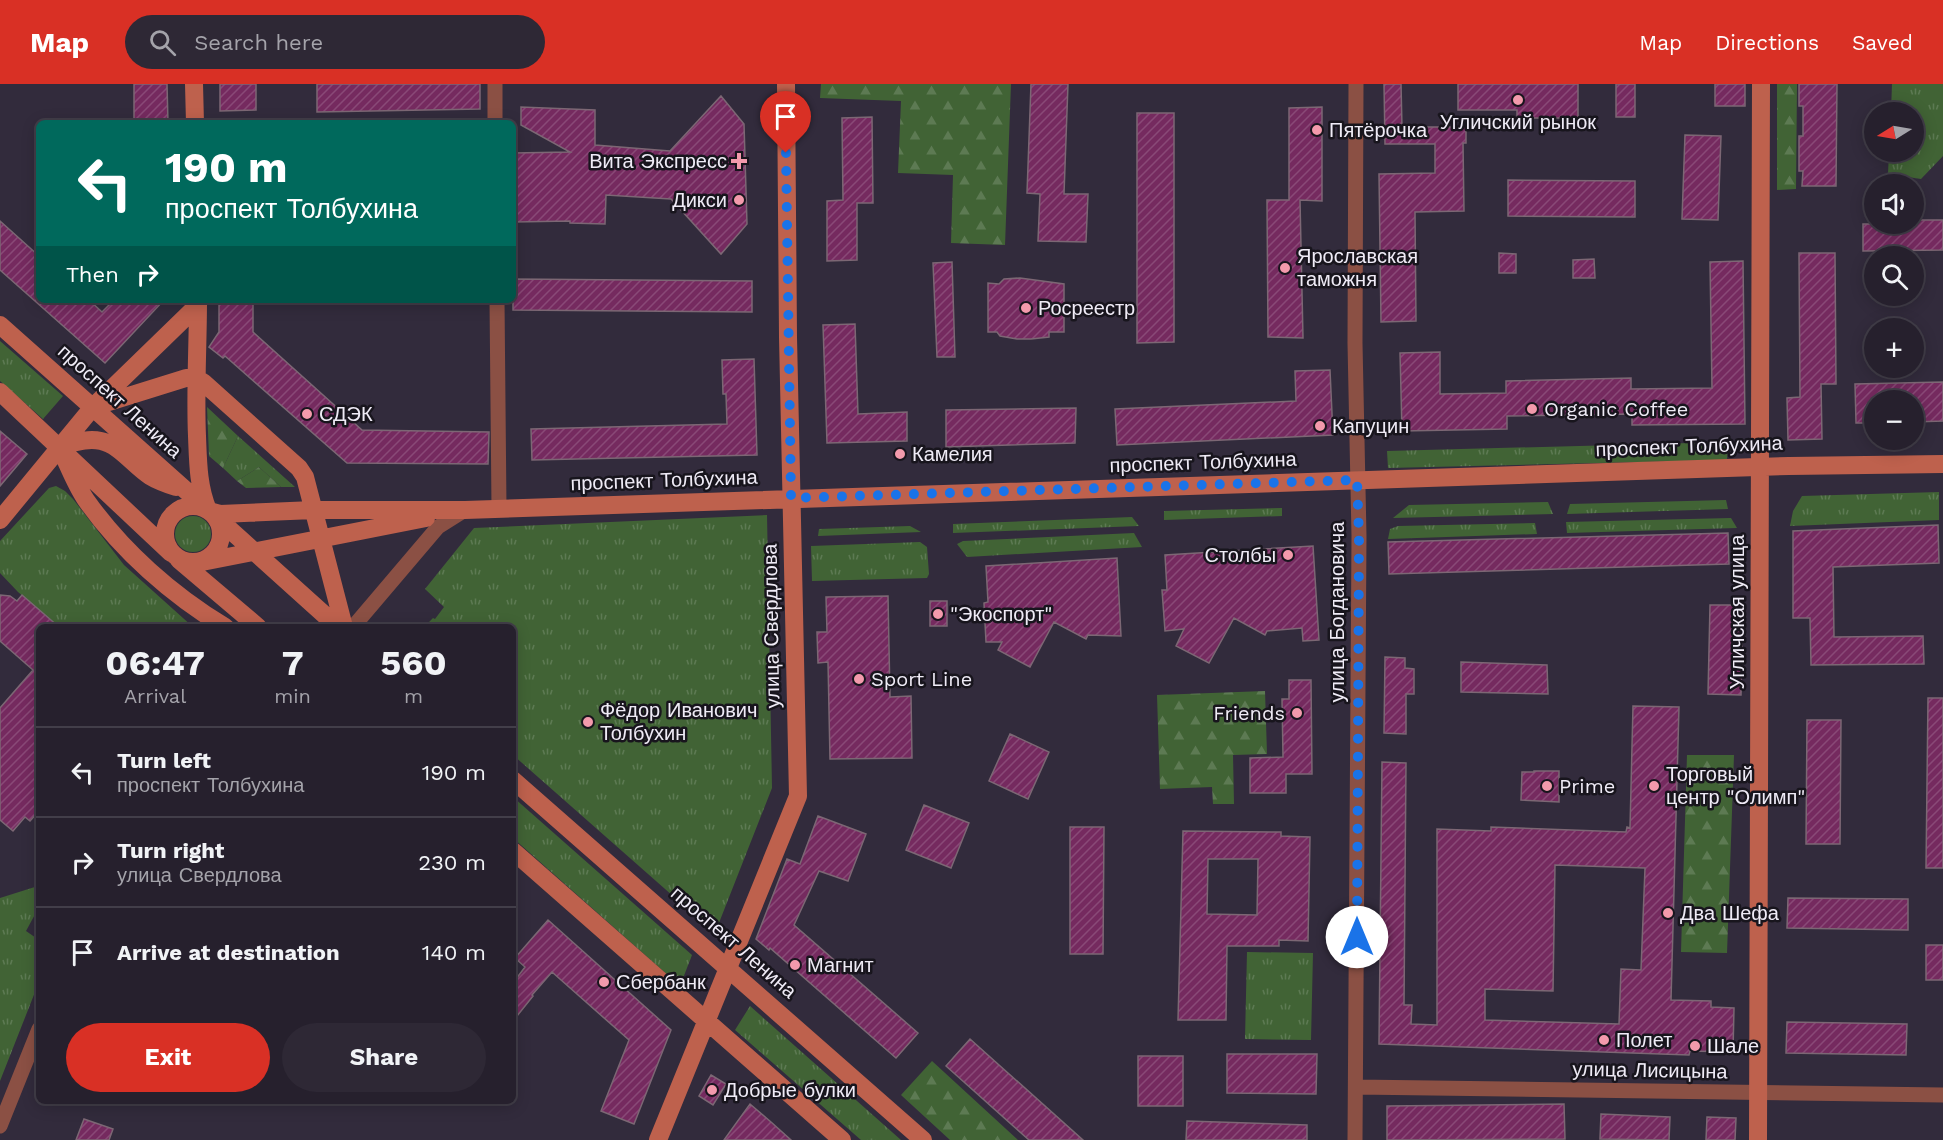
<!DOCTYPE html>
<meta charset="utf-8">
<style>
:root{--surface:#26202d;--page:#2e2835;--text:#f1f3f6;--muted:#a4a3aa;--line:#423e49;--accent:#d93025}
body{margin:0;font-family:"Work Sans",sans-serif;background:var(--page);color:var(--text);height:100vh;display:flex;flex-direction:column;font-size:22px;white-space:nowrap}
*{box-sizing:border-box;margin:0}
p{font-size:20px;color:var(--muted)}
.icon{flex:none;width:33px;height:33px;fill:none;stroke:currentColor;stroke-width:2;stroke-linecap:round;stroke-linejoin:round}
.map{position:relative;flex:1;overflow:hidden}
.sheet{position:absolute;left:36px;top:540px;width:480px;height:480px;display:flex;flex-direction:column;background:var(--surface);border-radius:9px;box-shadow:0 3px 15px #0003,0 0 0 2px var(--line)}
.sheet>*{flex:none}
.banner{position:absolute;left:36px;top:36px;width:480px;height:183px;border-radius:9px;box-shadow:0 3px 15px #0003,0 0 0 2px var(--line);background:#00695c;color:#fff;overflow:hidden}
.needle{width:39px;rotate:259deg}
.controls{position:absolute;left:1864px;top:18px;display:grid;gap:12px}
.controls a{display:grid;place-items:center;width:60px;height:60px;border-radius:50%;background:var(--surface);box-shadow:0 3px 15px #0003,0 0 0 2px var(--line);font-size:30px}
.pin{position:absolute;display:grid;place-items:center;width:51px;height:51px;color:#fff;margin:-62px -26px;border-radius:50% 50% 50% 0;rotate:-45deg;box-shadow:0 0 6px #0007}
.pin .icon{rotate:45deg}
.me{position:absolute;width:66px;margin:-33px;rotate:0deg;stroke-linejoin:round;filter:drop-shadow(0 0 4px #0008)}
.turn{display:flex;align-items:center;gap:21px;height:126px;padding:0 30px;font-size:27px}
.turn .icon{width:78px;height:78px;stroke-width:2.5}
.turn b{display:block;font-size:42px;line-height:51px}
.then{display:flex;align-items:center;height:57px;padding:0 30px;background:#0003;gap:12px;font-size:22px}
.eta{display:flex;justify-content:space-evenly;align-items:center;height:102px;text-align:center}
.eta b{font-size:36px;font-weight:700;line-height:42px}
.cta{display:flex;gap:12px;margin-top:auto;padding:12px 30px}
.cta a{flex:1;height:69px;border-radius:36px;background:var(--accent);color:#fff;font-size:24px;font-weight:700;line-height:69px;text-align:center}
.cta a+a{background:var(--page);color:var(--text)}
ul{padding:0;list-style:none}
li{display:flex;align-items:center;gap:18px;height:90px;padding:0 30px;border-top:2px solid var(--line)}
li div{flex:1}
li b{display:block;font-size:22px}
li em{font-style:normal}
header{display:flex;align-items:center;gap:36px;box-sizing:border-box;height:84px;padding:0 30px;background:var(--accent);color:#fff}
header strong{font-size:28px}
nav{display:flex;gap:33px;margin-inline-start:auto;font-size:21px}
.search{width:420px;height:54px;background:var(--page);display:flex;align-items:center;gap:15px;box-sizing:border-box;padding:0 21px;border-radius:33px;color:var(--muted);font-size:22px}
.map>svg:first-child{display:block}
</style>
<header>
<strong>Map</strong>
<div class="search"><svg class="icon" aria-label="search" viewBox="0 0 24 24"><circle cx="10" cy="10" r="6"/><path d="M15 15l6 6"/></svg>Search here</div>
<nav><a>Map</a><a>Directions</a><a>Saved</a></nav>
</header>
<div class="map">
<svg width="1943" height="1056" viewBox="0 0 1943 1056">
<defs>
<pattern id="grass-tufts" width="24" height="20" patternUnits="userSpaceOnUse" patternTransform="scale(1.5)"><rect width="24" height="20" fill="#416335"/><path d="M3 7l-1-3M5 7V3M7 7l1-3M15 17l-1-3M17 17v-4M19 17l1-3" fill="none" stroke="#5d7a53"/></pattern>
<pattern id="forest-firs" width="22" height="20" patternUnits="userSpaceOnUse" patternTransform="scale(1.5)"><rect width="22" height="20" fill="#416335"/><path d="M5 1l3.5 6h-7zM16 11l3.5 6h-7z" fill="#5d7a53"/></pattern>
<pattern id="building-hatch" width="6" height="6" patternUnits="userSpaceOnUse" patternTransform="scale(1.5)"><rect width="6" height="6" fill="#752a5f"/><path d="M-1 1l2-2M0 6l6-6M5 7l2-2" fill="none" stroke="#894977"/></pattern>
</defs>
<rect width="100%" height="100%" fill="#322b3c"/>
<!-- grass -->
<path fill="url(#grass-tufts)" d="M1892,0H1943V72L1921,95L1888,90L1889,68H1914V28H1891Z
M0,257L63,312L43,335L0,297Z
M238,352L295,403H281L259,383L237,397L223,384Z
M1728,358L1727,376L1388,384L1387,367Z
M56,402L65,407L73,415L124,481L193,543H77L73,539L70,543H59L18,508L0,489V457L49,404Z
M1939,408V436L1790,442L1793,427L1802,412Z
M1726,416L1728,425L1567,430L1570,420Z
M1548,418L1553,430L1393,434L1409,421Z
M1282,424V432L1164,436V427Z
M767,431L772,704L715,849L513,671V543H424L433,534L435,535L444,523L425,505L474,444Z
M175 450a18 18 0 1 1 36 0a18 18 0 1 1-36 0Z
M1132,433L1139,442L953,449V440Z
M1731,434L1737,444L1567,449L1566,438Z
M1535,439L1537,450L1388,455L1390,445L1398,442Z
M910,442L921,448L818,452L819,445Z
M1134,449L1142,463L967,473L957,460L963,457Z
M920,458L927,463L929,490L927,494L812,497L811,462Z
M513,713L692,871L680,902L513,754Z
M38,802L39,823L26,847L39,856V898L0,997V814Z
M1247,868L1313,869L1311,956L1245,955Z
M750,922L901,1056H861L735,946Z"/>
<!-- forest -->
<path fill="url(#forest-firs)" d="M821,0H1011L1005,161L951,159L953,91L898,89L901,17L820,14Z
M1777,0H1797L1796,105L1777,106Z
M207,323L238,352L223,384L209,372Z
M259,383L281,403L246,404L237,397Z
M1265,607L1267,670L1233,671L1234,720H1213L1212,703L1160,705L1157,611Z
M1687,671H1734L1727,869L1681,868Z
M932,977L1018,1056H950L901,1011Z"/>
<!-- building -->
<path fill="url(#building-hatch)" stroke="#7c6774" stroke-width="1.5" fill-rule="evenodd" d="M134,0H167L168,39H134Z
M220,0H256V26L220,27Z
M317,0H480V25L317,28Z
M1031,0H1068L1064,110H1088L1086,158L1038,157L1040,110L1027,109Z
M1384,0H1401L1402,43H1466V59H1463L1464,127L1415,128L1416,237L1381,238L1379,90L1435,89V60H1385Z
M1458,0H1578V34H1517V26H1458Z
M1616,0H1635V33H1616Z
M1715,0H1745V22H1715Z
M1799,0H1837L1836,102H1802L1803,87H1799V52H1803V22H1799Z
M721,12L744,40L747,140L721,170L671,115L606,111L605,140L570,139V137L514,138L513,69L570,68L521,41V23L595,26V61L670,67Z
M1322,23V117L1300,116L1303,254L1268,253L1267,116H1289V24Z
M1137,29H1174V258L1137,259Z
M872,33L873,119H857V176L827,177V117L843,116L842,34Z
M1685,51L1721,52L1718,136L1682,135Z
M1508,96L1635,97V133L1508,132Z
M1914,136H1943V166L1863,167V140H1914Z
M0,137L39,172V216H89L102,228L114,216H164L105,279L0,186Z
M1499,169L1516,170V189H1499Z
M1799,169H1835L1836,300H1821L1822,355L1788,356L1787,314L1800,313Z
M1594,175L1595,194H1573V176Z
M1743,177L1745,340L1632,341V330L1507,332V345L1402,347L1400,269L1440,268V310L1506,309V297L1631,294V305L1712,304L1710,178Z
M952,178L955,273H937L933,179Z
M1020,194L1064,200V248H1049V253L1031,255H1017L1000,252L997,248H988V199L999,200L1004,195Z
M513,195L752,197V228L513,226Z
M219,216H253V248L362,346L489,348L488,380L347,379L225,272L223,274L209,263L219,248Z
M855,240L858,330L907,328V357L827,359L823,241Z
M754,275L757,371L532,376L531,345L727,340L726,310H723L722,276Z
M1330,286L1333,351L1117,361L1115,325L1296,317L1295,287Z
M1943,298V337L1914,338V316H1875V339H1856L1855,300Z
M1076,324L1075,359L946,363V326Z
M0,347L27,370L0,402Z
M1938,441L1939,479L1833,483L1834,553L1923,552L1924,580L1811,581L1810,534H1793V447Z
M1728,449L1729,480L1389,490L1388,458Z
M1313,462L1319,556L1303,557L1302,544L1267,547L1265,551L1234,534L1209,579L1176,562L1184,545L1165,547L1162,506H1167L1165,471Z
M1117,474L1121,552L1088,551L1086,555L1054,538L1030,583L998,566L1002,558H986L984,519L988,518L986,482Z
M0,511L10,512L17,517L22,511L59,543H39V727L30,737L25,733L13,747L0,736V624L33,586L0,557Z
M888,512L890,613L911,612L912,674L830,675L828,578L818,579L817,548H827L826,513Z
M930,517H947V542H930Z
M1710,521H1743L1741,611L1708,610Z
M1385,573L1405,574V584L1414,585V610H1406V650L1384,649Z
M1461,578L1547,581L1548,610L1461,608Z
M1289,596H1311L1312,690H1286V709H1250V674L1283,673L1282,615H1289Z
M1928,614H1943V784H1926Z
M1633,622L1679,623L1671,916L1711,917V923L1734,924L1733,968L1690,967L1689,971L1379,960L1382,678L1406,679L1404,921H1412L1411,940L1437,941V745L1491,747V743L1626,748L1627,743L1630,744ZM1555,781L1645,784L1641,886L1621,885L1619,940L1485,936V905L1553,907Z
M1807,636H1841L1840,760H1806Z
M1010,650L1049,668L1028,715L989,697Z
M1534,687H1559V718L1521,716L1522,688H1534Z
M924,721L969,739L951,784L906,766Z
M818,732L866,750L848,797L819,787L794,841L918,949L896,974L770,864L769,866L756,855L787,775L800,780Z
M1070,743H1104L1103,870H1070Z
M1183,747L1281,748V752L1310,753L1308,857L1279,856V862H1227L1226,936H1178ZM1208,775H1258L1257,831L1207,830Z
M1788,814L1908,815V846L1787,844Z
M548,836L671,946L634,1040L601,1027L629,956L552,888L532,911L533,912L513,937V899L525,883L515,874Z
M1926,861H1943V896H1926Z
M1787,938L1907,940L1906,971L1786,969Z
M970,955L1083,1056H1029L946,982Z
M1227,970H1317L1316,1010L1227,1009Z
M1138,972H1183V1022H1138Z
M711,991L726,1000L713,1021L699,1012Z
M750,1020L771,1038L791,1056H724Z
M1564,1020L1565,1055L1387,1056V1022Z
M1601,1030L1670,1033L1669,1056L1600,1055Z
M1707,1033L1736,1034L1735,1056H1706Z
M84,1035L113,1045L109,1056H76Z
M1187,1037L1307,1041V1056H1186Z"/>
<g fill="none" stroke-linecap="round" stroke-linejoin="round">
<!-- street -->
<path stroke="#8b5044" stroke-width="15" d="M495,0V39
M497,216L499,424
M353,543L438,443L465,426
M1356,1003L1943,1011
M0,1042L39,945
M1355,1056L1359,452L1355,259L1356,0"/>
<!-- secondary -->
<path stroke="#be614d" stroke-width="18" d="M194,0L195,39
M198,216C198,261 195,307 197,352C198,377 198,403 208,426
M0,241L209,427L220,430L314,426H465L1789,382L1943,380
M0,308L171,469
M93,323L186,294H196L204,299L299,384L305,393L344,543
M59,362C68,380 75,400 86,416C122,467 172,511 225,543
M59,362C73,359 87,354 101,357C120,361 134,382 150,392C158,397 167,400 176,403
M165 450a28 28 0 1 1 56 0a28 28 0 1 1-56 0Z
M217,434L338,543
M0,436L93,323L198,221
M179,476L258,543
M202,478L426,434
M513,696L923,1056
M513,767L842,1056
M658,1056L798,712L788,253L786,0
M1758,1056L1761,0"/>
</g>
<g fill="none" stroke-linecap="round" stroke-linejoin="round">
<!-- route -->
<path stroke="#1a73e8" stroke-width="10" stroke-dasharray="0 18" d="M786,69L791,414L1357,396L1359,452L1357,853"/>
</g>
<!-- markers -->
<g fill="#f39aac" stroke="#18151d" stroke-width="2">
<circle cx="1518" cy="16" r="6"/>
<circle cx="1317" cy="46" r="6"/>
<path d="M736 68h6v6h6v6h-6v6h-6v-6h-6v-6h6z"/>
<circle cx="739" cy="116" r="6"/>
<circle cx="1285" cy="184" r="6"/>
<circle cx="1026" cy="224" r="6"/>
<circle cx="1532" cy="325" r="6"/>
<circle cx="307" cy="330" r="6"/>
<circle cx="1320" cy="342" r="6"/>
<circle cx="900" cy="370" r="6"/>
<circle cx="1288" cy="471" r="6"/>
<circle cx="938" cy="530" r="6"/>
<circle cx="859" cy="595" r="6"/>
<circle cx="1297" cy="629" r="6"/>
<circle cx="588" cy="638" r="6"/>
<circle cx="1547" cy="702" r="6"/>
<circle cx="1654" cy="702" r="6"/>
<circle cx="1668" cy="829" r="6"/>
<circle cx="795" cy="881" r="6"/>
<circle cx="604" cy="898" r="6"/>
<circle cx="1604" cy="956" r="6"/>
<circle cx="1695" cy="962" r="6"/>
<circle cx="712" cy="1006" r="6"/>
</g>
<g text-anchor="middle" stroke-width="5" stroke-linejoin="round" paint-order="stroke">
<!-- poi labels -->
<g font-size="20" fill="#efebf6" stroke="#18151d" text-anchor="start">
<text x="1518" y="45" text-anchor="middle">Угличский рынок</text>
<text x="1329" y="53">Пятёрочка</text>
<text x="727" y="84" text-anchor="end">Вита Экспресс</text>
<text x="727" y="123" text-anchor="end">Дикси</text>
<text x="1297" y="179">Ярославская<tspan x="1297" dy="23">таможня</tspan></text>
<text x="1038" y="231">Росреестр</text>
<text x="1544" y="332">Organic Coffee</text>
<text x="319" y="337">СДЭК</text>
<text x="1332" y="349">Капуцин</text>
<text x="912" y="377">Камелия</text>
<text x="1276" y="478" text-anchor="end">Столбы</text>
<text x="950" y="537">"Экоспорт"</text>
<text x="871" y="602">Sport Line</text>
<text x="600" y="633">Фёдор Иванович<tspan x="600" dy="23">Толбухин</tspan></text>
<text x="1285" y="636" text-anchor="end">Friends</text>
<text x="1666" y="697">Торговый<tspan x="1666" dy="23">центр "Олимп"</tspan></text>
<text x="1559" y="709">Prime</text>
<text x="1680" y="836">Два Шефа</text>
<text x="807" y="888">Магнит</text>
<text x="616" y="905">Сбербанк</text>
<text x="1616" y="963">Полет</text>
<text x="1707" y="969">Шале</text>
<text x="724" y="1013">Добрые булки</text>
</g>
<!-- street labels -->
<g font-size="20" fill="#efebf6" stroke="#18151d">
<text transform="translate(120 317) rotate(42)" y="7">проспект Ленина</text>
<text transform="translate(1689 362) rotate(-2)" y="7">проспект Толбухина</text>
<text transform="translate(1203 378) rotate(-2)" y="7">проспект Толбухина</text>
<text transform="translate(664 396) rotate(-2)" y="7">проспект Толбухина</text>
<text transform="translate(1337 528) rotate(-90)" y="7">улица Богдановича</text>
<text transform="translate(1737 528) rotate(-90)" y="7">Угличская улица</text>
<text transform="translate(771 542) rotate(-91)" y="7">улица Свердлова</text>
<text transform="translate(734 858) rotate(41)" y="7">проспект Ленина</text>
<text transform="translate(1650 986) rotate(1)" y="7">улица Лисицына</text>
</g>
</g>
</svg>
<div class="controls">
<a><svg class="needle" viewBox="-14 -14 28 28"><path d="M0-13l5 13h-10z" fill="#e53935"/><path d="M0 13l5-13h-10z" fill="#a4a3aa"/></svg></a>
<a><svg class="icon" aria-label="sound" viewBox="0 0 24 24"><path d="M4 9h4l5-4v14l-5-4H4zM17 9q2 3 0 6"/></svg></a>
<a><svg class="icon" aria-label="search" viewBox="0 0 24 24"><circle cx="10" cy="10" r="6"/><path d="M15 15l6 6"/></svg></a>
<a>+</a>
<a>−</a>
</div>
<div class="pin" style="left:786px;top:69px;background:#d93025"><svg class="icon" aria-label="arrive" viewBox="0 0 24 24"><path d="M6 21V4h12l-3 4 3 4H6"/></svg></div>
<svg class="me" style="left:1357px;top:853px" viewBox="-20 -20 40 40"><circle r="19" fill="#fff"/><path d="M0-13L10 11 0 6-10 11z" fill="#1a73e8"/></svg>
<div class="banner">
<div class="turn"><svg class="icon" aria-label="left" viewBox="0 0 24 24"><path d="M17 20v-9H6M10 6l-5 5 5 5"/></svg><div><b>190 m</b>проспект Толбухина</div></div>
<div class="then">Then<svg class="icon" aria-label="right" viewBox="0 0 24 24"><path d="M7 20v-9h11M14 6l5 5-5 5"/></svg></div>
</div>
<section class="sheet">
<div class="eta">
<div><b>06:47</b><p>Arrival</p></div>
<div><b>7</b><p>min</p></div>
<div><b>560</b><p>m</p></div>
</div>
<ul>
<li><svg class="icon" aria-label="left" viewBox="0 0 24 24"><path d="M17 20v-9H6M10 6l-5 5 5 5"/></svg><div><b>Turn left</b><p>проспект Толбухина</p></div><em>190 m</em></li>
<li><svg class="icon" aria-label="right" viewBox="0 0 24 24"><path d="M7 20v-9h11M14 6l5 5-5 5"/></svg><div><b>Turn right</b><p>улица Свердлова</p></div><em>230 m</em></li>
<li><svg class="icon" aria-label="arrive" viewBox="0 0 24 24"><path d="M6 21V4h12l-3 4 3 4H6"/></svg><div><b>Arrive at destination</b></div><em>140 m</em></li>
</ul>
<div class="cta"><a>Exit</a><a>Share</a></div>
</section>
</div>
